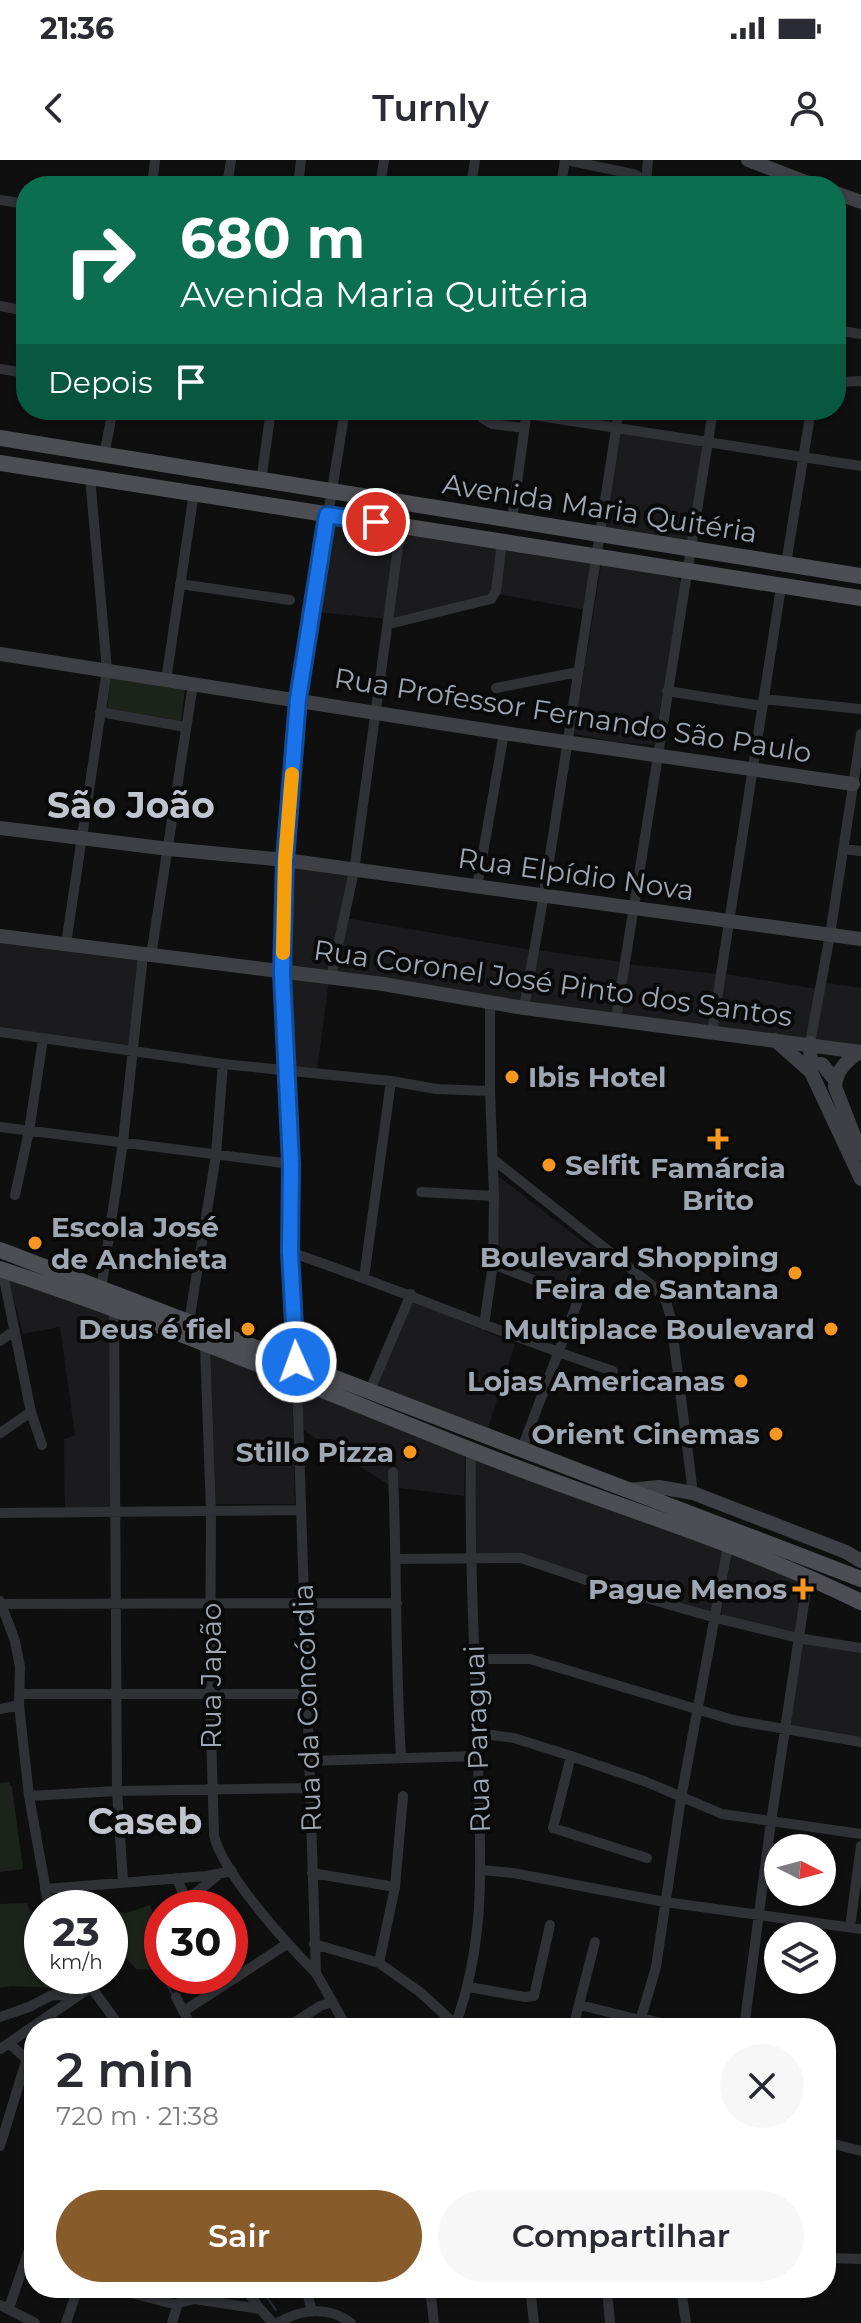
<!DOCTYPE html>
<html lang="pt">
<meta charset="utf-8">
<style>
:root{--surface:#fff;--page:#f7f7f7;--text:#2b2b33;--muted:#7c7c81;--accent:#875b2a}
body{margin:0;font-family:Montserrat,sans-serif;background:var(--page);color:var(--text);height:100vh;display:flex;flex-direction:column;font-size:30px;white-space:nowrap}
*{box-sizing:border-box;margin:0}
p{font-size:26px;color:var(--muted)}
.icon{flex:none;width:44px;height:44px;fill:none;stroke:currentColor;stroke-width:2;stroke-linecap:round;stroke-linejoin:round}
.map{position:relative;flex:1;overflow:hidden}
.drawer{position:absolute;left:24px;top:1858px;width:812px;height:280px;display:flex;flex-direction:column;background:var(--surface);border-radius:32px;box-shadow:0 2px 6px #0004}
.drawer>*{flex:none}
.hud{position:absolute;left:16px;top:16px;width:830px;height:244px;border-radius:32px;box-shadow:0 2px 6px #0004;background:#0b6e4f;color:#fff;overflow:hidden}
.needle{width:52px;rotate:96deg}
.fabs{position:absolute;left:764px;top:1674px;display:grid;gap:16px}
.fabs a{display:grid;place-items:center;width:72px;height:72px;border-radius:50%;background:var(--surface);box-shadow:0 2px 6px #0004;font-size:40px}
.speed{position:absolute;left:24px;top:1730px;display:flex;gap:16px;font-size:40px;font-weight:700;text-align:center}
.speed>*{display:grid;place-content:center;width:104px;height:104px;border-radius:50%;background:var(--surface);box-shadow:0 2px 6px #0004;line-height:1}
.speed small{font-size:20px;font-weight:400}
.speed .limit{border:12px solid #d22;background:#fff;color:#111}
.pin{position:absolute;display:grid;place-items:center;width:68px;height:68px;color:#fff;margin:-34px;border:4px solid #fff;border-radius:50%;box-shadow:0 2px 8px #0007}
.me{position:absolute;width:88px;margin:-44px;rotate:358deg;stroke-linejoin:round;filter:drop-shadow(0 0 6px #0008)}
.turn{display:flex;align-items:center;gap:28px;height:168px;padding:0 32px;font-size:36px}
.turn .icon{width:104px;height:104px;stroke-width:2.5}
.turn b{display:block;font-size:56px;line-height:68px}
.then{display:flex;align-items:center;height:76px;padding:0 32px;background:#0003;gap:16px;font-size:30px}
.round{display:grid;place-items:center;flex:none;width:84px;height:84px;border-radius:42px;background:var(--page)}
.summary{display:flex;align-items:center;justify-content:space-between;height:136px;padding:0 32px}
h1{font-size:48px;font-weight:600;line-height:60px}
.cta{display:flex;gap:16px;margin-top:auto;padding:16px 32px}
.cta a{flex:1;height:92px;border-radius:48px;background:var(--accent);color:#fff;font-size:32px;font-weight:600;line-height:92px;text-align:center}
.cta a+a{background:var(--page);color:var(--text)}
.status{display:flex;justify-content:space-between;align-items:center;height:56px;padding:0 40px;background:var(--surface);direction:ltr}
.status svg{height:22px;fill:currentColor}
header{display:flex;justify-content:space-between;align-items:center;height:104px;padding:0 32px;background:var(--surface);font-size:36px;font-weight:600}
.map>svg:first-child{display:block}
</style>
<div class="status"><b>21:36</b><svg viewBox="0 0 49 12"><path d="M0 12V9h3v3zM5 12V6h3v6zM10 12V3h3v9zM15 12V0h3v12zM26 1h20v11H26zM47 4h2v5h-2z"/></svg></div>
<header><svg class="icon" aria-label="back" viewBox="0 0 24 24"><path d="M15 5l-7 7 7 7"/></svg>Turnly<svg class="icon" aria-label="person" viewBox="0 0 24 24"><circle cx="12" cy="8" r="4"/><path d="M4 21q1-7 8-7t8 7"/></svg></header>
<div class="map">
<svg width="861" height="2163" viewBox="0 0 861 2163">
<rect width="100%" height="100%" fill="#0f0f10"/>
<!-- built -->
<path fill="#1b1b1d" d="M619,269L705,284L691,385L606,371Z
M329,359L399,367L387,459L317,452Z
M403,369L500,384L491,436L392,460Z
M505,386L592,398L585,450L498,434Z
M601,405L675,415L681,422L654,585L617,582L574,574Z
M288,705L351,712L330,816L285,811Z
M346,758L531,790L522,844L334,815Z
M0,778L141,796L129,889L0,869Z
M536,790L622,802L615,856L527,845Z
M626,804L717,814L710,869L619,857Z
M721,813L817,829L807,880L715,869Z
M285,816L329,820L317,911L289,909Z
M822,822L861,828V888L812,881Z
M498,1016L595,1091L571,1127L502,1102L497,1095Z
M8,1118L108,1151L112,1164L115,1351L65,1349L64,1279L75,1275L60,1167L23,1174Z
M413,1140L515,1184L488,1268L375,1229Z
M210,1194L292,1224L295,1344H216Z
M303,1230L465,1294L464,1336L399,1328L397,1306L389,1304L392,1327L300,1268Z
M473,1293L726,1388L714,1455L516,1393L473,1395Z
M732,1391L803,1418L795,1473L721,1455Z
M801,1481L861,1492V1577L790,1569Z"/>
<!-- green -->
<path fill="#1b231b" d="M111,516L185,528L181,561L107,548Z
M8,1622L12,1627L23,1709L0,1712V1623Z
M27,1743L42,1784V1816H65L66,1818L59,1828L12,1826L0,1828V1744Z
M150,1745L154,1759L150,1783L162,1793V1811L136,1809L110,1779V1758L118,1752L126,1753Z"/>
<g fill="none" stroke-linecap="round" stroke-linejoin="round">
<!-- stream -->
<path stroke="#252f34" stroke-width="2" d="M150,1796L173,1835
M260,2128L276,2150"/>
<!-- street -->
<path stroke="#303135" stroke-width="10" d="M566,0L633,14L659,26
M152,26L155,0
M227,26L231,0
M298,26L301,0
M380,26L384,0
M471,26L475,0
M561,26L565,0
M646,26L648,0
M0,40L26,44
M0,146L26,151
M836,170L861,174
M0,209L26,213
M836,222L861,221
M482,250V258L492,264L524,268
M527,254L861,306
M104,295L113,250
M261,321L271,250
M512,359L527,250
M786,404L811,250
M180,424L290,440
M389,464L491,439L496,431L502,381
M166,520L194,333
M496,528L578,512
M667,531L762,546
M763,539L861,549
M100,552L186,567
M844,689L861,691
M477,727L504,573
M66,784L107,510L90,317
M151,796L193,524
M331,818L354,711L401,365
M524,848L544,734L619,250
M616,859L713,250
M0,872L223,904L391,921L436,929L490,931
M712,872L781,427
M810,883L830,775L861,574
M0,967L291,1004
M494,1000L654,1127L666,1141L671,1159L693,1333
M421,1032L494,1036
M15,1035L29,971L43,879
M290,1092C399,1129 504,1175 613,1211
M493,1104L569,1134L577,1143L521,1291
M2,1109L31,1252L42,1285
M364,1118L391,921
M101,1130L123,982L143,795
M114,1151L117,1631L123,1721
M189,1162L216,995L223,904
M484,1165L493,1104L494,1036L490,931V841
M0,1181L15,1170
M205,1185L211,1352L210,1536L214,1675C222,1713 288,1785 316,1813
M296,1202L290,1092L291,1004L282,813L285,700L298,539L345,250
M297,1221L316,1813L347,1868
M370,1230L411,1134
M0,1273L31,1252
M393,1312C397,1407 395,1502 401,1597
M0,1353L300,1350
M396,1399L521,1398L601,1425L716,1458L798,1478L861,1488
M0,1441L15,1481L20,1507L19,1545L29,1636L49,1748
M0,1444L397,1443
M474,1499H530L733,1560L861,1582
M19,1534H306
M0,1549L19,1545
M478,1573L514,1578L571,1596L644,1621L722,1654L861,1674
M571,1596L553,1668L647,1698
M308,1601L477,1596
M29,1636L117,1631L309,1628
M481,1710L513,1713L665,1742L861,1769
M312,1713L395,1727
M176,1718L182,1730L183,1744
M45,1729L207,1716L232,1711
M177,1748L218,1715
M850,1767L861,1686
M314,1784L379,1803L420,1832L458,1867
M379,1803L395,1727L403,1636
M83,1816L121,1868
M469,1827L525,1837L534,1836L550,1765
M176,1837L192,1868
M580,1845L640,1860
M184,1851L287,1784
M0,1857L29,1847L52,1835L74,1836
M641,1858L682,1868
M455,1866C488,1776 480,1694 478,1601C475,1497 469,1394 471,1290
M286,1868L320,1846L332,1842
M573,1868L595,1782
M638,1868L656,1807L681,1638L728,1386
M744,1868L771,1662L808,1417
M10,1884L34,1906
M0,1889L91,1827
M826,1982L861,1991
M0,1986L27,1898
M826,2098L861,2099
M245,2128L260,2149
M306,2128L312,2151
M430,2128L434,2163
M530,2128L534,2163
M607,2128L610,2163
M681,2128L686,2163
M127,2132L177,2145
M0,2145L35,2163
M9,2148L34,2075
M66,2163L78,2128
M172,2163L178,2143L195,2139L260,2149L273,2163
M278,2163C300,2149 330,2146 351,2163"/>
<!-- secondary -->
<path stroke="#3e4045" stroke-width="14" d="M748,0L816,26
M836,33L861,42
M0,494L504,573L853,624
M0,668L169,689L285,700L861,779
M0,776L383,824L524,848L861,892
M775,880L811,912
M810,883L811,912L861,1019
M859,892C846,901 836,911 835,927L861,993
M809,904H822L835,920
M628,1330L659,1327L693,1333L846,1392L861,1401"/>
<!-- primary -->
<path stroke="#4c4e54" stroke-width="16" d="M0,278L861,416
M0,303L861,438
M0,1090L861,1419
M0,1109C158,1161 316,1228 471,1290C600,1342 736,1380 861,1442"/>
</g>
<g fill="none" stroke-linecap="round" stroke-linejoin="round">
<!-- route casing -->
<g stroke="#114b97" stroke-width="20">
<path id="route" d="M296,1202L290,1092L291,1004L282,813L285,700L298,539L327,355L376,362"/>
</g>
<!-- route -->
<use href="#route" stroke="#1a73e8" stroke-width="14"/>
<!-- slow -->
<path stroke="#f59e0b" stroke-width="14" d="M283,793L285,700L292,614"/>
</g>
<!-- markers -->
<g fill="#f79620" stroke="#0a0a0b" stroke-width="3">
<circle cx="512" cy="917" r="8"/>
<path d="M714 967h8v8h8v8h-8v8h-8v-8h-8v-8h8z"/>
<circle cx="549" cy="1005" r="8"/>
<circle cx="35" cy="1083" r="8"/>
<circle cx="795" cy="1113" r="8"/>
<circle cx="248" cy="1169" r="8"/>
<circle cx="831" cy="1169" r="8"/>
<circle cx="741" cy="1221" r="8"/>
<circle cx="776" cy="1274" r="8"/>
<circle cx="410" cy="1292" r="8"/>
<path d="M799 1417h8v8h8v8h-8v8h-8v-8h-8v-8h8z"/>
</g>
<g text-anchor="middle" stroke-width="8" stroke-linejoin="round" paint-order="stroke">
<!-- street labels -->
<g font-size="28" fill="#9fa7b2" stroke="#0a0a0b">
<text transform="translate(600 348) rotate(9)" y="10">Avenida Maria Quitéria</text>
<text transform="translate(573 555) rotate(9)" y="10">Rua Professor Fernando São Paulo</text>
<text transform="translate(576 714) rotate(8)" y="10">Rua Elpídio Nova</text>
<text transform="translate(553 823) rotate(8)" y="10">Rua Coronel José Pinto dos Santos</text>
<text transform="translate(211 1516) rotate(-90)" y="10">Rua Japão</text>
<text transform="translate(307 1548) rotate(-92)" y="10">Rua da Concórdia</text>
<text transform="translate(477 1579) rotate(-92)" y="10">Rua Paraguai</text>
</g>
<!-- poi labels -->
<g font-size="28" font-weight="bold" fill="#9fa7b2" stroke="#0a0a0b" text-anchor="end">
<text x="528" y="927" text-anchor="start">Ibis Hotel</text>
<text x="565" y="1015" text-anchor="start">Selfit</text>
<text x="718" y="1018" text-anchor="middle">Famárcia<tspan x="718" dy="32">Brito</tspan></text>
<text x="51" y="1077" text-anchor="start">Escola José<tspan x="51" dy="32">de Anchieta</tspan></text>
<text x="779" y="1107">Boulevard Shopping<tspan x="779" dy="32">Feira de Santana</tspan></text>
<text x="232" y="1179">Deus é fiel</text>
<text x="815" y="1179">Multiplace Boulevard</text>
<text x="725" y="1231">Lojas Americanas</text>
<text x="760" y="1284">Orient Cinemas</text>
<text x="394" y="1302">Stillo Pizza</text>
<text x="787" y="1439">Pague Menos</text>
</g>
<!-- district labels -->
<g font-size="36" font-weight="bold" fill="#c0c5ce" stroke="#0a0a0b">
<text x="131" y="658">São João</text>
<text x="145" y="1674">Caseb</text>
</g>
</g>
</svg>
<div class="fabs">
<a><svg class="needle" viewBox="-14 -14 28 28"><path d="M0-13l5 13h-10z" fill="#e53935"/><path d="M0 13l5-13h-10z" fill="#7c7c81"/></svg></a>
<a><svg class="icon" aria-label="layers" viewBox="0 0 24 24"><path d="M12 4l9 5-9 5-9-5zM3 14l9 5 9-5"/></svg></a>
</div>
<div class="speed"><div>23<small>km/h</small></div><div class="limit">30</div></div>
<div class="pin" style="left:376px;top:362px;background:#d93025"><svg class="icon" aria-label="arrive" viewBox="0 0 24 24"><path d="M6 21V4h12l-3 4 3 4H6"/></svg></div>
<svg class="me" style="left:296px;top:1202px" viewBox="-20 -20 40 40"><circle r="17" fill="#1a73e8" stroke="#fff" stroke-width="3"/><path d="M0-11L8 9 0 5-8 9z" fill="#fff"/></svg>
<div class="hud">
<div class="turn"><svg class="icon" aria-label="right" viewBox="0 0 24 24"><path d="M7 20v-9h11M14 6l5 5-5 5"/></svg><div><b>680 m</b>Avenida Maria Quitéria</div></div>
<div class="then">Depois<svg class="icon" aria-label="arrive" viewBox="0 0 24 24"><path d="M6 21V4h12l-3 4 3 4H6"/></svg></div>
</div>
<section class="drawer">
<div class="summary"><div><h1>2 min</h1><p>720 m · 21:38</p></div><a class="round"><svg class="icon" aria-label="close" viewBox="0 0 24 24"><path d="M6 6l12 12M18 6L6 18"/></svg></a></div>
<div class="cta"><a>Sair</a><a>Compartilhar</a></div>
</section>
</div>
